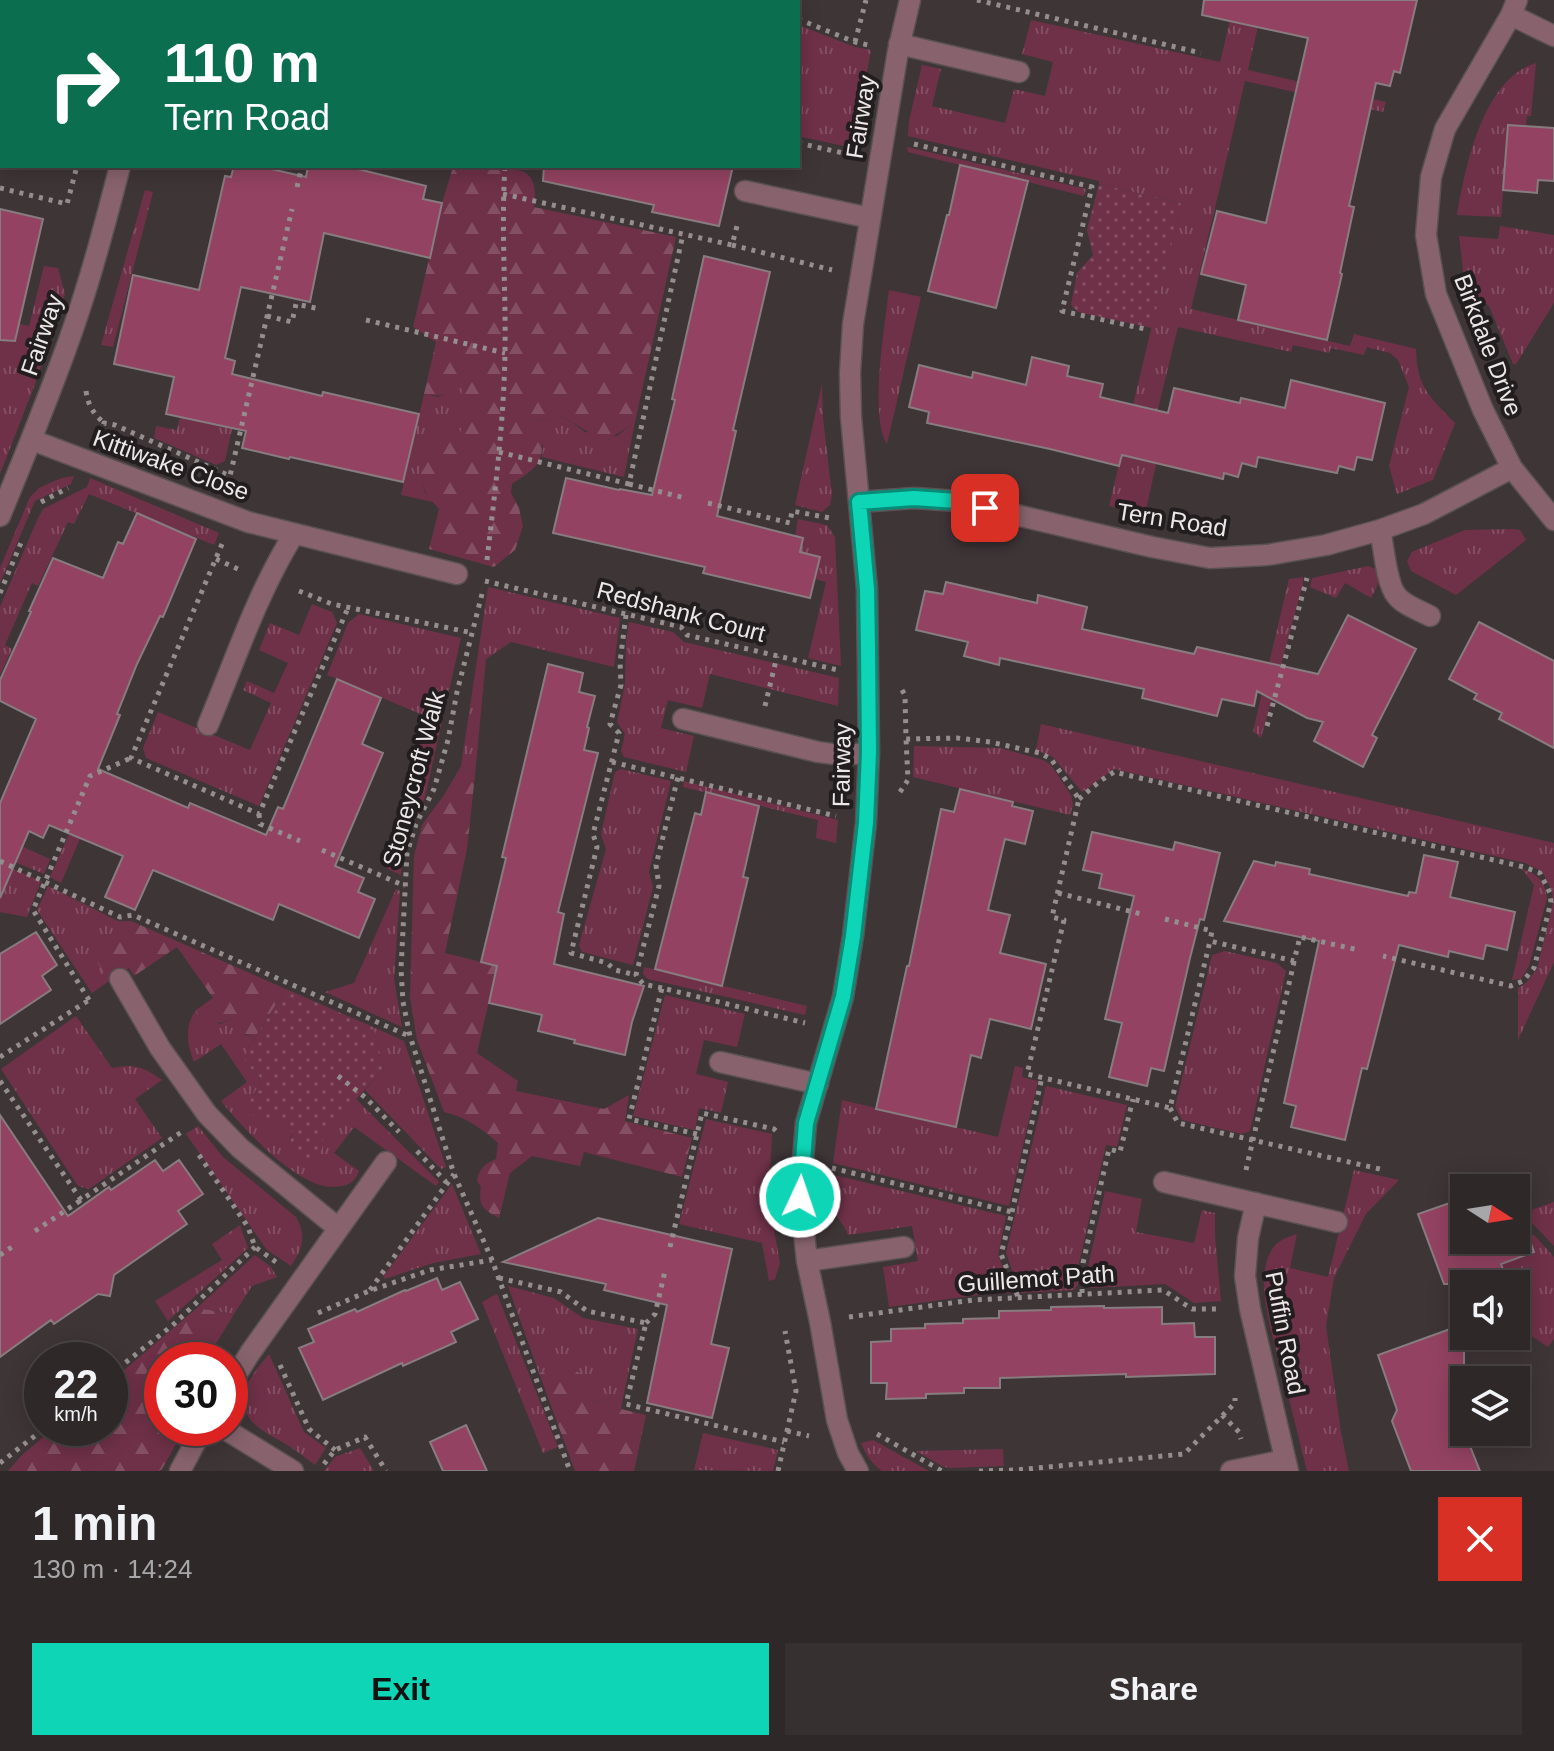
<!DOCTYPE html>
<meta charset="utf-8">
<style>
:root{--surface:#2e2829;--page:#363031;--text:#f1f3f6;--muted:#a7a6a8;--line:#494446;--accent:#0dd5b5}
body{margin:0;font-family:Arial,sans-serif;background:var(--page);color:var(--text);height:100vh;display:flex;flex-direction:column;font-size:30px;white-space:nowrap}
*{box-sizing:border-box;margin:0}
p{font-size:26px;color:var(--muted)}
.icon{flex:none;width:44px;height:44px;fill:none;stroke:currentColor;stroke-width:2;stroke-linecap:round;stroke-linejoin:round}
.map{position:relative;height:1471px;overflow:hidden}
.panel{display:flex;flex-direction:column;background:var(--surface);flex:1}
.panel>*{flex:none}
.top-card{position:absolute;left:0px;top:0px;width:800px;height:168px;box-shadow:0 4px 20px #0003,0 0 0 2px var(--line);background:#0b6e4f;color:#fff;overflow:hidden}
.needle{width:52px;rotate:102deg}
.tools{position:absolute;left:1450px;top:1174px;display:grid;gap:16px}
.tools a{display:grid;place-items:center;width:80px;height:80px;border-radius:0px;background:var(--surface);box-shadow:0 4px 20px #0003,0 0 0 2px var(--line);font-size:40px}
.speed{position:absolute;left:24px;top:1342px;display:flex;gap:16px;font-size:40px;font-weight:700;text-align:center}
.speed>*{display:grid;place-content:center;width:104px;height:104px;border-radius:50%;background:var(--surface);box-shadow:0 4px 20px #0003,0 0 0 2px var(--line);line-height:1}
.speed small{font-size:20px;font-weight:400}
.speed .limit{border:12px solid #d22;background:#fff;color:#111}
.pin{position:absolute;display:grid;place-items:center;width:68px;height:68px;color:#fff;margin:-34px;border-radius:16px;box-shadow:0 4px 12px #0006}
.me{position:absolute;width:88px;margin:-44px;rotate:3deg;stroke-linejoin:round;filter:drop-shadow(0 0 6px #0008)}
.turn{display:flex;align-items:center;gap:28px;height:168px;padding:0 32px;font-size:36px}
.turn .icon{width:104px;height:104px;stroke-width:2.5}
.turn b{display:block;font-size:56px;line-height:68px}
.round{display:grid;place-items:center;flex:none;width:84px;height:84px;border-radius:0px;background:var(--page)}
.headline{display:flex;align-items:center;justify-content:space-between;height:136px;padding:0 32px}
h1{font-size:48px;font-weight:800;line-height:60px}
.cta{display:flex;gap:16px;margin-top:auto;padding:16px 32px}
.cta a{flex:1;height:92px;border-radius:0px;background:var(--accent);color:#111;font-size:32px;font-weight:800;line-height:92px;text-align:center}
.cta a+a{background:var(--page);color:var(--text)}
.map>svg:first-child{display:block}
</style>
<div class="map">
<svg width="1554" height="1471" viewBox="0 0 1554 1471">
<defs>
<pattern id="grass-tufts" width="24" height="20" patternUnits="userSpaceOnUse" patternTransform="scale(2)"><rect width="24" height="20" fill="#6f3148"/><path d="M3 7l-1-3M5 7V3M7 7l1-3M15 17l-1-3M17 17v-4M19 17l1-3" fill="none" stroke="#844f62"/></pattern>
<pattern id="forest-firs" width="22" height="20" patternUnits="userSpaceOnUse" patternTransform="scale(2)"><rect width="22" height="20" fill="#6f3148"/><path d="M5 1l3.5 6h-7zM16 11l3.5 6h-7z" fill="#844f62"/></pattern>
<pattern id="park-dots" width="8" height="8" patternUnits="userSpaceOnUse" patternTransform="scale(2)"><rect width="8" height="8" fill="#6f3148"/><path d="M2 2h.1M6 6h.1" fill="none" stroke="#844f62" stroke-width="1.8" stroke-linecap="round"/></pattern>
</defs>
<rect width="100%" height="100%" fill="#3e3537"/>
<!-- grass -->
<path fill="url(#grass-tufts)" d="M1235,0H1264L1248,70L1386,102L1383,112L1245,81L1191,309L1350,346L1354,334L1416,349C1417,388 1429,396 1455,423L1433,480L1397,494L1389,466L1409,387L1398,360L1390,353L1367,347L1364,355L1331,348L1329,353L1293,345L1291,352L1178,327L1156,417L1166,420L1145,514L1109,506L1181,203L1099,184V181L908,136L909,121L922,65L941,69L932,106L1005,123L1014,89L1045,96L1053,62L1022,54L1031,20L1220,62Z
M798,25L855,47L871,50L853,148L798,136Z
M1536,63L1531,116H1527L1526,126H1508L1501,217L1457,215C1465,168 1483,78 1536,63Z
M907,147L1086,189L1084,196L908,152Z
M145,190L153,192L113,347L101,345Z
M1500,226L1554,235V303L1516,364H1513L1489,306L1469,292L1465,287L1459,236L1498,239Z
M44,266L58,268L65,294L35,384L0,474V319L29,326Z
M889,290L921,297L887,444C869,419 885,323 889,290Z
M822,384L823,418L832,495L830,505L822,512L795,505Z
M463,386L471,417L459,439L422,475L424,491L433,502L401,495L424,394L438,397Z
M180,417L232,429L225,461L216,465L154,438L156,426L177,430Z
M562,417L572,422L585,432L617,436L635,422L624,477L542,457L543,446L527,427L528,420C540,420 550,422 562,417Z
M74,476L71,484L35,501L0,583V568L30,497L39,488L50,483L62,478Z
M90,478L219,533L214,545L89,494L74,524L68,522L38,586L32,583L5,645L12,649L0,675V607L37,520L43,509L87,487Z
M798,519L827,525L835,537L841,666L808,658L826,582L815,579L800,552L803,539L795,536Z
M1514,529L1520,530L1526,540L1456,595L1411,571L1407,561L1412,552L1465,530Z
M1368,566L1378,570C1381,581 1376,589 1371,598L1345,583L1336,598L1310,587L1312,578Z
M1303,577V584L1261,738L1253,731L1289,579Z
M488,587L620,618L614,667L511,642L486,659L475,775L461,766Z
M312,604L332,612L337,623L259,806L146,758L143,748L158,712L250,750L271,703L243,690L247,681L274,693L288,663L259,650L270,623L299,635Z
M359,614L461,638L425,797L405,841L402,855L401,875L386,868L413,805L423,715L327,675L348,623Z
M629,622L673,632L684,642L839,678L838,706L710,674L702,708L668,700L661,728L694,736L686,772L624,757L621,751L625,734L617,722L625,684L626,641Z
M1041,724L1554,843V962L1518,1040V988L1526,983L1537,969L1553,903L1552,891L1542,871L1525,863L1114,769L1082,792L1053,757L1036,750Z
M914,746L1000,748L1043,760L1051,765L1071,795L1073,805L1070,815L913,777Z
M621,769L671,781L649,872L653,887L633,965L582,952L579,945L606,849L601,834L615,772Z
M108,773L61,883L50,877L94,778Z
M684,781L838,820L836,843L816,838L818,820L683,787Z
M12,842L50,859L44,874L0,856V851Z
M0,863L41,881L27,917L0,912Z
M1522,869C1539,876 1544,879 1547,898L1529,966L1521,979L1512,980L1534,885Z
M48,886L118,921H131L128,926L109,935L112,979L92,993L37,910Z
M396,889L400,891L394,979L402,1027L325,992L354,983Z
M1225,951L1277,963L1286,971L1250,1131L1242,1134L1182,1120L1175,1107L1212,955Z
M644,967L807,1006L805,1015L648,979L643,974Z
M665,995L745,1014L737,1047L704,1040L696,1074L728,1082L721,1113L699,1108L695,1130L633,1116Z
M196,1010L200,1017L220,1024L232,1019L245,1035L255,1037L247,1050L254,1070L260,1076L259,1085L253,1095L293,1131L290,1138C328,1130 331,1128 356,1099L439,1182L436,1186L354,1127L334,1153L359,1171C355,1183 347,1186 335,1187C298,1189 243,1128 221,1101L247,1082L221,1044L194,1062C187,1045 184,1026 196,1010Z
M76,1016L112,1068C134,1063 144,1067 162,1080L135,1099L162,1138L89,1189L78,1186L1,1069Z
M373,1027L404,1041L446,1167L441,1169L365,1090L384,1068Z
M1015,1066L1023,1068L1022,1077L1038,1081L1009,1206L833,1163L842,1100L998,1137Z
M1046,1086L1127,1105L1117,1147L1106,1145L1079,1263L1078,1285L1074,1290L1020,1293L1006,1253Z
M706,1119L772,1134L770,1171L771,1213L780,1263L775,1279L769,1281L762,1243L679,1224Z
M198,1126L223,1157L296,1217C307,1236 303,1248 291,1266L267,1250L186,1134Z
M1354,1170L1399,1180L1366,1214L1334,1278L1326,1326L1341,1432L1349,1471H1307C1299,1439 1291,1407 1283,1375C1275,1342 1255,1288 1269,1255C1275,1241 1285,1238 1297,1234L1290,1268L1328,1277Z
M830,1174L1006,1216L998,1255L1013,1293L978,1295L889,1307L883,1267L918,1261L912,1226L848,1235C845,1225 839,1222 835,1213C829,1201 830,1187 830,1174Z
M452,1184L481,1254L433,1263L385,1279L383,1277Z
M1105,1191L1142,1199L1136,1232L1194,1243L1202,1210L1215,1213V1236L1221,1301L1194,1303L1165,1284L1091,1288L1088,1267Z
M1554,1202V1246L1531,1222L1528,1211Z
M240,1225L248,1248L168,1321L155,1301L222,1260L212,1244Z
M1528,1235H1534L1554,1257V1339L1548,1347L1527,1333L1516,1304V1284H1508L1501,1264L1534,1252Z
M255,1255L271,1267L277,1277L252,1286L234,1314L197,1308Z
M508,1286L554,1298L583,1318L638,1329L623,1398H609L601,1402L592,1400L551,1369L539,1373Z
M497,1294L558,1447L543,1453L482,1302Z
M269,1354L304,1432L326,1448L315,1465C306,1458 298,1452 289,1446C268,1433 237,1422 245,1392C249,1377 260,1365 269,1354Z
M703,1433L778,1450L773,1471L694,1470Z
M873,1440L929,1471H882C872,1464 865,1454 861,1443Z
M360,1448L374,1471H324L335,1457Z
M1003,1449L1004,1466L949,1468L942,1466L916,1451Z"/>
<!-- forest -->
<path fill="url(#forest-firs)" d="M496,166L500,170C529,167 538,177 534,207L676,237L635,422C596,452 598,433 562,417C550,422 540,420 528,420V427L539,433C548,463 534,469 512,484L511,493L519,508L523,526L515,550L494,567L429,549L439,509C434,503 426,496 424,488C417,466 430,446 448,434L459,439L462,425L471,417C460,407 461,400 462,387C449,395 439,397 424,394L436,342L413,327L442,203L453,167Z
M461,766L475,775L467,849L445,953L497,966L477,1053L518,1081L516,1091L604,1109L629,1095L625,1121L692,1138L682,1177L584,1152L580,1166L532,1156L510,1173L499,1218C483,1209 478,1207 481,1187L477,1181C479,1169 484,1164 496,1159L498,1143C481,1128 466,1117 444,1112L417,1040L410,997L414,856L422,825L444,795Z
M131,921L286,989L255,1037C242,1034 237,1031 232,1019C217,1025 204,1026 196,1010L213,998L177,947L134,976L129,968L112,979L103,972L97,961C99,952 101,942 108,936C115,930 124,929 131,921Z
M197,1308L234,1314L206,1360H162V1428H185L162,1469L159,1471H8L22,1455L54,1428H110V1382Z
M566,1367L582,1374L592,1385L593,1400L601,1402L609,1398H623L621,1409L646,1415L634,1471H575L539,1373L551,1369Z"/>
<!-- park -->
<path fill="url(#park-dots)" d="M1099,184L1181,203L1152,328L1078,312L1071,305L1077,273L1093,255L1087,230Z
M286,989L373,1027L384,1068L335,1123L320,1131C326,1144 323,1153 311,1161C292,1159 287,1148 293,1131L278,1118C262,1128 252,1120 249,1103L259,1085L260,1077L254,1070L248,1067L245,1059L247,1050Z"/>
<!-- building -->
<path fill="#934361" stroke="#877c7f" stroke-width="2" d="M1204,0H1417L1400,73L1394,71L1390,86L1376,83L1349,206L1354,207L1340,273L1342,274L1327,340L1238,320L1246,285L1201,274L1217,211L1266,223L1308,38L1202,15Z
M1508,125L1554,128V181L1538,180L1537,193L1503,190Z
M960,165L1028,181L996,308L928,291L947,215H949Z
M234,166H258L306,177L308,166H346L426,186L423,199L442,203L430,258L324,233L310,302L241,287L225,358L235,361L232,374L322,396L323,392L419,414L403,482L290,457L289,459L242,448L246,431L166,414L174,377L114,364L133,275L199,290L225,176L231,177Z
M544,166H733L719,226L652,212L654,205L543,181Z
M0,209L43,219L15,341L0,340Z
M704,256L770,272L733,430L736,431L717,516L803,538L800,552L820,557L810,598L703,573L705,567L553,533L566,478L619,490L620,489L652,495L675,400L672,399Z
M1032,357L1069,366L1067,376L1103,384L1100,397L1168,413L1174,388L1240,403L1241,398L1285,408L1291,380L1385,403L1372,460L1357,457L1354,470L1339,466L1337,473L1258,457L1256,467L1242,463L1238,477L1224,473L1223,479L1122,455L1119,466L1050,449L927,423L929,412L909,407L919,365L972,378L973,372L1026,385Z
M137,513L196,539L163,617L160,616L137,664L117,714L120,715L98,769L188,808L190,803L266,835L278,807L283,809L337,679L381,698L362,744L383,753L335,866L364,878L358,892L375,899L359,938L279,904L273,920L153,870L135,910L105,897L123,856L49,825L43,838L29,831L0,898V803L36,719L0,701V680L31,612L29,611L53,558L103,578L118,542L123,544Z
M946,582L1037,603L1038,595L1087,607L1082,629L1194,654L1197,647L1318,674L1348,615L1416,649L1372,735L1377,738L1363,767L1314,741L1323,722L1307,718L1257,691L1254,706L1222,699L1217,716L1142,698L1144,689L1000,658L999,665L964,656L968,642L916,630L925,591L943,594Z
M1479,622L1554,661V748L1499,719L1502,713L1474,699L1477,694L1449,679Z
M548,664L583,673L579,692L595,696L587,727L589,728L584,750L598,753L558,912L564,914L554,964L644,986L632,1022L625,1055L574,1043L575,1040L538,1031L542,1015L489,1003L497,966L481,962L506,858L502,857Z
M960,789L1013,802L1012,806L1033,811L1025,844L1005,839L988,910L1010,915L1000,953L1046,964L1031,1029L990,1019L981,1058L971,1055L956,1127L876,1109L907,966H909L941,809L954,812Z
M706,792L759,806L743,877L748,878L722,986L655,969L695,813L701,815Z
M1092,832L1173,850L1175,842L1220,853L1204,920L1200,919L1190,958L1164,1071L1151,1068L1147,1086L1109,1077L1122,1023L1105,1019L1134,896L1099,888L1102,874L1083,870Z
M1424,855L1458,862L1450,897L1515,912L1507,950L1486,945L1483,959L1449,951L1448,957L1399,945L1367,1069L1362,1068L1345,1140L1291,1127L1296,1106L1284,1103L1319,941L1224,921L1254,861L1275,866L1276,862L1310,869L1309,874L1408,896L1409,892L1416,893Z
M36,932L57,965L42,976L51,990L0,1024V954Z
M0,1115L68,1216L109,1187L111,1190L155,1160L163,1171L179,1160L203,1194L178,1211L187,1224L114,1275L110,1296L98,1294L54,1324L51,1320L0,1357Z
M1464,1198V1240H1516V1204L1534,1252L1501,1264L1504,1272L1474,1284H1444L1418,1214Z
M598,1218L732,1249L711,1344L729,1348L712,1418L647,1403L667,1305L604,1290L606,1284L503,1262Z
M437,1278L442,1290L460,1282L478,1319L451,1332L456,1342L403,1366L402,1363L323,1400L299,1348L314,1342L308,1329L355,1309L357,1312L405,1290L406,1291Z
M1104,1306V1308L1162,1307V1324L1194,1323L1195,1337H1215V1374L1126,1377V1374L1000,1378V1388H964V1393L926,1394V1398L886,1399L887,1383H871V1342L891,1341V1329L925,1328V1324L963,1323V1319L999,1318V1311L1051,1310V1307Z
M1464,1324V1432H1476L1466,1436L1480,1471H1411L1392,1421L1397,1410L1378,1355Z
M466,1425L487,1471H443L430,1442Z"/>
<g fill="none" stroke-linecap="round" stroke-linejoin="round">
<!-- minor casing -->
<g stroke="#5a5153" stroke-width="23">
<path id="minor" d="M1517,0L1511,15L1445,129L1431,177L1426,235L1436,294L1483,410L1512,468L1554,520
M159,2L160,0
M1511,15L1554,36
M899,44L1019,72
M745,191L870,218
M32,440L248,522L457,574
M859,502L914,498L957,501L1152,547L1210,558L1267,555L1326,545L1380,530L1424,514L1512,468
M0,516C26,453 52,390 74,326C92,274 106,220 120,166
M1380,530C1384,547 1386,582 1396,595C1403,605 1419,610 1430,616
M683,719L818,752C836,755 851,756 869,752
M208,725C235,661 257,593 294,534
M120,979L160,1048L207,1114L240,1148L338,1228
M720,1062L818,1084
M1164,1182L1337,1222
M1256,1203L1248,1238L1245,1276L1250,1309L1288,1471
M807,1261L904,1247
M230,1385L250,1353L386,1162
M223,1428L293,1471
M180,1471L203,1428
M858,1471L848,1453L837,1420L820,1322L807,1261L800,1197L806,1123L843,997L853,936L866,823L869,752L867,589L851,417L850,373L853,324L898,51L910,0
M1231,1471L1285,1460"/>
</g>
<!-- path -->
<path stroke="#958e8f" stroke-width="5" stroke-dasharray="4 6" stroke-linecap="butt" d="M749,0L754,2
M977,0L1201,53
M209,2V0
M505,2V0
M673,2V0
M798,19L855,42L868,45
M855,42L866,0
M798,143L852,155
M914,144L1092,187L1062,311L1145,329
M297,187L302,166
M0,188L67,204L77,166
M503,194L732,245L738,222
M732,245L832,270
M267,316L292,322L296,304L320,309
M366,320L505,353
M86,391C88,406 94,414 104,423
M101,434L104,423L115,425L230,476L292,209
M499,452L629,484L683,234
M629,484L685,498
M41,502L68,488
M708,503L790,523L792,511L830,518
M222,544L131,758L259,814L348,608
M216,559L240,570
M487,560C495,491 504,421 505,351C506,289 501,228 505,166
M485,581L681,627L687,635L838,670
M299,591L332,604L473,633
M0,593L23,538
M482,594L457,692L448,740L434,789L416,824L407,853L401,969L403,1002L410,1036L454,1174L492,1260L570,1471
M626,615L620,662L621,685L610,724L619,733L593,834L597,847L571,953L607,963L615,970L636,975
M902,690L905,695L906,739L957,738L990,742L1040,753L1051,759L1079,799L1052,917L1064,920L1027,1074L1170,1108L1210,941L1294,961L1300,937L1359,950
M765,706L777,656
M1267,726L1307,578
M612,762L836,816
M900,792L908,780L906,739
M1079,799L1100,781L1114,772L1524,867L1540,873L1550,893L1551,902L1534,968L1523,981L1511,986L1383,956
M259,814L260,824L300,841
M322,850L405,886
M0,861L120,917L133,915L409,1036
M1058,893L1141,914
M1165,919L1212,931L1210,941
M662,988L643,984L636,975L659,886L656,865L678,777
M89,1000L33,910L90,776L131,758
M0,1057L89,1000
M338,1076L366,1098L399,1132
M0,1081L81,1200L183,1131
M1170,1108L1178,1123L1384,1170
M697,1134L629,1119L662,988L805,1023
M417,1151L446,1182
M199,1155L248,1227L255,1247L276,1262
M832,1168L1012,1212L1001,1254L1018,1297
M1246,1170L1294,962
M1012,1212L1042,1077
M35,1231L81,1200
M670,1247L702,1113L774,1129L776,1131
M0,1255L15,1245
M499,1278L561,1292L587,1311L646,1323L626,1404L784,1442
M370,1290L454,1174
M1082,1293L1083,1263L1109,1149L1120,1152L1133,1099
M318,1313L369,1291L430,1270L492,1260
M849,1317L973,1300L1163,1290L1192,1309H1219
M646,1323L655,1314L665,1271
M280,1365L309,1429L335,1450
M110,1375L174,1324L255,1247
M1222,1415L1239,1432L1241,1439
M787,1431L809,1436
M877,1434L942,1471
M0,1463L45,1428
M324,1464L335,1450L365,1437L386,1471
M778,1471L796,1391L785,1331
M979,1471L1016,1470L1184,1454L1235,1403V1398"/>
<!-- minor -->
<use href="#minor" stroke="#88636e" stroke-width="20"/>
</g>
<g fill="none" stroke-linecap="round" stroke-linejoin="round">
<!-- route casing -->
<g stroke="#088a76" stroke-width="20">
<path id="route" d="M800,1197L806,1123L843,997L853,936L866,823L869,752L868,648L867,589L859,502L914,498L957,501L985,508"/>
</g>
<!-- route -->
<use href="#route" stroke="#0dd5b5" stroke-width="14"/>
</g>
<g text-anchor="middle" stroke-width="8" stroke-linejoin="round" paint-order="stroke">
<!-- street labels -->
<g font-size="24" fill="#ede7e8" stroke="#221d1f">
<text transform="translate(861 117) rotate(-81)" y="8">Fairway</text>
<text transform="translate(42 335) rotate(-71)" y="8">Fairway</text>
<text transform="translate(1488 345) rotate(69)" y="8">Birkdale Drive</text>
<text transform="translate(171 465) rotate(20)" y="8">Kittiwake Close</text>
<text transform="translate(1172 520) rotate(9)" y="8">Tern Road</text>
<text transform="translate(681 612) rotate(15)" y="8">Redshank Court</text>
<text transform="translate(842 765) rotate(-89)" y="8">Fairway</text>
<text transform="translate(414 779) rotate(-75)" y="8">Stoneycroft Walk</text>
<text transform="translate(1036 1279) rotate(-4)" y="8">Guillemot Path</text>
<text transform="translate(1285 1333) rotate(79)" y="8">Puffin Road</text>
</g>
</g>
</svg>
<div class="tools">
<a><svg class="needle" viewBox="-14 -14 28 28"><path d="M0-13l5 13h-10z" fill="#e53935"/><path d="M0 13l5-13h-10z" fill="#a7a6a8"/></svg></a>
<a><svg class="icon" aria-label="sound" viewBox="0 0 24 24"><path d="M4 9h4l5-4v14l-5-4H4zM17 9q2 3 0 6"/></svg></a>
<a><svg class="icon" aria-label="layers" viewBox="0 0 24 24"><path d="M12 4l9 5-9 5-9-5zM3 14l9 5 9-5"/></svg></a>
</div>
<div class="speed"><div>22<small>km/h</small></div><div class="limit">30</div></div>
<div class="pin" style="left:985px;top:508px;background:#d93025"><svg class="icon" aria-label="arrive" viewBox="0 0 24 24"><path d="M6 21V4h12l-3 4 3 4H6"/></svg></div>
<svg class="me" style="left:800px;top:1197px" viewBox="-20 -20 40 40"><circle r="17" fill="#0dd5b5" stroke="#fff" stroke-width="3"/><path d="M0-11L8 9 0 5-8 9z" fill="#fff"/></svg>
<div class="top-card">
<div class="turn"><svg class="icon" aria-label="right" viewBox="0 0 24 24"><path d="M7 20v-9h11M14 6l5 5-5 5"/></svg><div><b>110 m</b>Tern Road</div></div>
</div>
</div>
<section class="panel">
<div class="headline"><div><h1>1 min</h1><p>130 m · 14:24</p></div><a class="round" style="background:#d93025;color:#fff"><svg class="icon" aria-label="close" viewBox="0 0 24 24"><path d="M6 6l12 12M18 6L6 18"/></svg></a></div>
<div class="cta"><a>Exit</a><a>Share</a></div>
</section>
